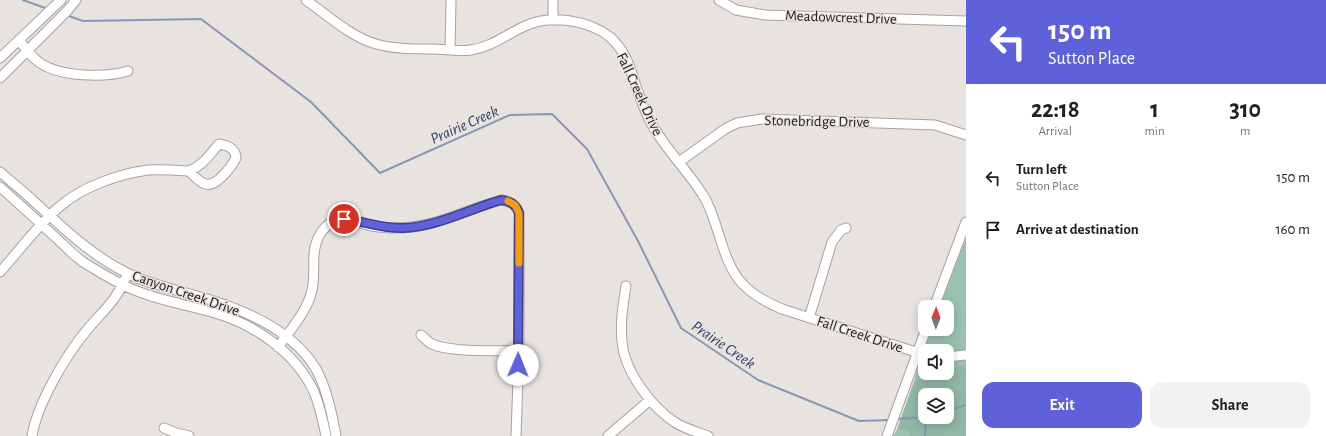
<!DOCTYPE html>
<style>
:root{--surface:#fff;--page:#f2f2f2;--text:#202124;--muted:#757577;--accent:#5e61d9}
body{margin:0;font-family:"Alegreya Sans",sans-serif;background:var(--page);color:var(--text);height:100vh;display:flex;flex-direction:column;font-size:15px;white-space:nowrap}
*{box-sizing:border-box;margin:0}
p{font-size:13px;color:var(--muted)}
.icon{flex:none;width:22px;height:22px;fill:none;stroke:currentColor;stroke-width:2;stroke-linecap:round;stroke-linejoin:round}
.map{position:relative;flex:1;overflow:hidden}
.drawer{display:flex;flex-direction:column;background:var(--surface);width:360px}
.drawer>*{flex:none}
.guide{background:#5e61d9;color:#fff;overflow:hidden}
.needle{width:26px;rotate:1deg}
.fabs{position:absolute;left:918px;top:300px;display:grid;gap:8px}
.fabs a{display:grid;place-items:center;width:36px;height:36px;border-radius:8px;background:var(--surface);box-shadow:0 2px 10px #0003;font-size:20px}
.pin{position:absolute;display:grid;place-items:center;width:34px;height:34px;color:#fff;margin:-17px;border:2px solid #fff;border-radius:50%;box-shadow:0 1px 4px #0007}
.me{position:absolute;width:44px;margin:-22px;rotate:1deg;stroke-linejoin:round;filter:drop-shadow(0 0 3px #0008)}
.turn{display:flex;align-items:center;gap:14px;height:84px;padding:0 16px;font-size:18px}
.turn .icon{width:52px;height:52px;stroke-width:2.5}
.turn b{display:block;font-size:28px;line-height:34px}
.eta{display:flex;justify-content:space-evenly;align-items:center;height:68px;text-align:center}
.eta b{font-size:24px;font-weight:700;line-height:28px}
.action{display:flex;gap:8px;margin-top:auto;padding:8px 16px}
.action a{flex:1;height:46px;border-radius:12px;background:var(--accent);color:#fff;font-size:16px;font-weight:700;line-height:46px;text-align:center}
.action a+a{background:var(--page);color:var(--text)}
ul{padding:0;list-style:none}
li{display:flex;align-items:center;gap:12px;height:52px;padding:0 16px}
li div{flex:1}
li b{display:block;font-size:15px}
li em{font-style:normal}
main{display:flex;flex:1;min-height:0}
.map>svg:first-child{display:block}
</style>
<main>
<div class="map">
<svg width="966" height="436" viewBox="0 0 966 436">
<rect width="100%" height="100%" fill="#e9e3e0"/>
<!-- green -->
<path fill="#9cc1b0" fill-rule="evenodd" d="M966,238V436H893L897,430L914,382L923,350L931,329H947V307H939ZM925,351H947V373H925ZM925,395H947V417H925Z"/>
<!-- forest -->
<path fill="#91b7a5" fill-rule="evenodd" d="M966,365V436H910V430H897L914,382L939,373H947V370ZM925,395H947V417H925Z"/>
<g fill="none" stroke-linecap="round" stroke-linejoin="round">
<!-- stream -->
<path stroke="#8798b5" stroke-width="2" d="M23,0L48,9
M66,15L83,21L201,19L311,102L380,173L510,115L552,114L587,149L638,241L681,328L758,380L859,421L889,420
M947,411L966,405
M895,419L929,417
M925,436L926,418"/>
<!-- minor casing -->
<g stroke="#a8a19f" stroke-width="11">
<path id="minor" d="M306,0C327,15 351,37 376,44C394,49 413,49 432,49C444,49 459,52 471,50C492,47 507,34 525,26C549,14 589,20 610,37C626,51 631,70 637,89C640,98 644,108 648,117C662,146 686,168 703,195C710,206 714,219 718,232C731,274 739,291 782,309L925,355
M719,0L736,10L765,15L966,21
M553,20V0
M19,40C25,48 31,57 40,63C61,77 105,78 128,71
M450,50L451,0
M0,58L61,0
M0,78L68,10L76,0
M219,144C227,145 236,149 236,158C231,167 215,190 203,183C197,180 193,174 188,171C202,167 209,155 219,144Z
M679,162L725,129L737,123L762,119L935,125L966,135
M0,172C17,186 34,201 50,216C74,238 96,257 125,272C147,284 174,289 197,296C241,308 292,329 316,369C327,389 332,414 336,436
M0,187C18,203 36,219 54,236C63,244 73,255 83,262C96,270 109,278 123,285C151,299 185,304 215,313C256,325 296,353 314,392C320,406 323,421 326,436
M0,272C19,251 37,226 59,207C82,187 118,174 148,170C161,169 175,170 188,171
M626,286C623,305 620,323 622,341C624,371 652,408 676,423C686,429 697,432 708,436
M934,307L966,222
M809,318L832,242L841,230L846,228
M421,335C424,337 427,341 430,343C447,353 498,350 519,351
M278,347C291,329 311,307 313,284C315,267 311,251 319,236C333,211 351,221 372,226C379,227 386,228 393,228C433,229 465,210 501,200C510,201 516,204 519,213V351L516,436
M947,357L966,355
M164,428L176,433L189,436
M32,436C37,404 66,355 87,330C101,313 117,300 125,279
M608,436L650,400
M887,436L926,329"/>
</g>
<!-- minor -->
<use href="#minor" stroke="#fff" stroke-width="9"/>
</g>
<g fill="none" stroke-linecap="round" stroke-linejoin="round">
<!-- route casing -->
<g stroke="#3d3f8d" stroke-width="10">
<path id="route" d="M344,219C364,221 383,229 404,228C439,226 469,209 501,200C510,201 516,204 519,213L518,365"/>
</g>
<!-- route -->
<use href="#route" stroke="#5e61d9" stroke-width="7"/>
<!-- slow -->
<path stroke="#f59e0b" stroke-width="7" d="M508,201L515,205L519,213V263"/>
</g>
<g text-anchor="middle" stroke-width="3" stroke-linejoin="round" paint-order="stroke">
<!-- street labels -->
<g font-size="15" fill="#22201f" stroke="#e9e3e0">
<text transform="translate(841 17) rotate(2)" y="5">Meadowcrest Drive</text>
<text transform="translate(640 94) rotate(65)" y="5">Fall Creek Drive</text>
<text transform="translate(817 121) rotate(1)" y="5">Stonebridge Drive</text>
<text transform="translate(186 293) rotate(19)" y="5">Canyon Creek Drive</text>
<text transform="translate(860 334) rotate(18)" y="5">Fall Creek Drive</text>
</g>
<!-- water labels -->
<g font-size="16" font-style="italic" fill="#2a426c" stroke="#e9e3e0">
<text transform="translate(464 124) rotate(-24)" y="6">Prairie Creek</text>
<text transform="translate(724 344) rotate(34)" y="6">Prairie Creek</text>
</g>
</g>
</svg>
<div class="fabs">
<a><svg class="needle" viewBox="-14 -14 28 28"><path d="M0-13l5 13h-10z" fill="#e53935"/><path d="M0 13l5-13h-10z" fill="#757577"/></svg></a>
<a><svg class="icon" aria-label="sound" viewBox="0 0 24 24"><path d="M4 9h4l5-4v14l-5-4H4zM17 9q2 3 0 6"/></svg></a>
<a><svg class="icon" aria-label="layers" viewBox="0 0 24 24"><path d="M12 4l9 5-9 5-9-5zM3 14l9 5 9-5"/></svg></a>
</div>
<div class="pin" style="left:344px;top:219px;background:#d93025"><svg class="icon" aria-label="arrive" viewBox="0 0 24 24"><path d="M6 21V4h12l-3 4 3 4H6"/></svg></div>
<svg class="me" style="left:518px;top:365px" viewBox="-20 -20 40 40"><circle r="19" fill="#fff"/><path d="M0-13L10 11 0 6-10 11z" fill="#5e61d9"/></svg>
</div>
<section class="drawer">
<div class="guide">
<div class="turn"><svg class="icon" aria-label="left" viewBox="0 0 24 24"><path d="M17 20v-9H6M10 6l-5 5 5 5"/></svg><div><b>150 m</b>Sutton Place</div></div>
</div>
<div class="eta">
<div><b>22:18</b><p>Arrival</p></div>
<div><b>1</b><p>min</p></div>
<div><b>310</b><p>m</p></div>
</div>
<ul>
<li><svg class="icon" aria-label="left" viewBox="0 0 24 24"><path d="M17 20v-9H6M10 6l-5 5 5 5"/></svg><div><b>Turn left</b><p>Sutton Place</p></div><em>150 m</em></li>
<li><svg class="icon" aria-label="arrive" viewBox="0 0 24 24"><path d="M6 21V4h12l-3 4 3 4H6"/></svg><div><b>Arrive at destination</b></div><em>160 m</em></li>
</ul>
<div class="action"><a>Exit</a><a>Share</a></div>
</section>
</main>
